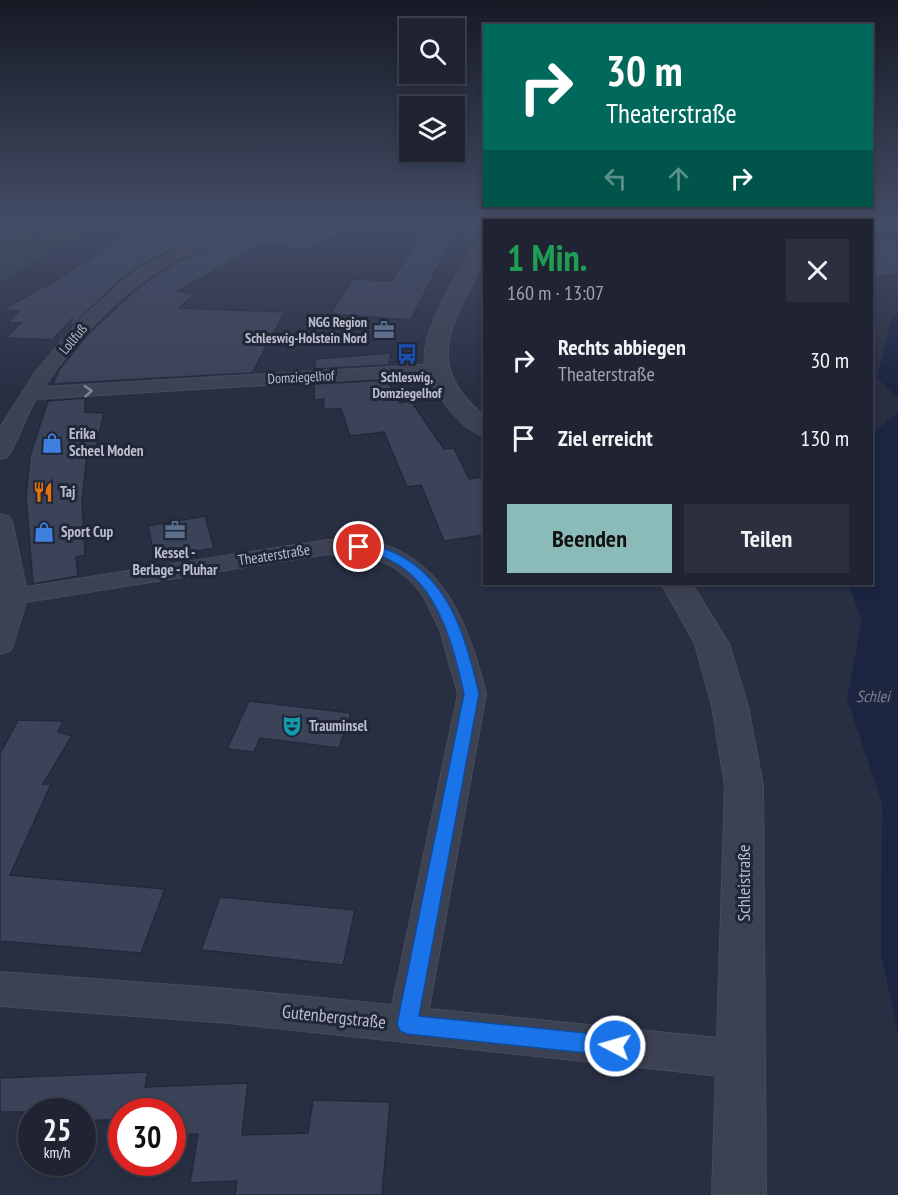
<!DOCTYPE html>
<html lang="de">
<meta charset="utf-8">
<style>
:root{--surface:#1f2332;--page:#2c2f3e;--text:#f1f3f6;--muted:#a1a4ac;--line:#3c404d;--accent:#8bbbb9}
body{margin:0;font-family:"PT Sans Narrow",sans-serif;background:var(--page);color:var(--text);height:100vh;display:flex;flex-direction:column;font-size:22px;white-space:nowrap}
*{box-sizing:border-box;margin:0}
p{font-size:20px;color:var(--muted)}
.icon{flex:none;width:33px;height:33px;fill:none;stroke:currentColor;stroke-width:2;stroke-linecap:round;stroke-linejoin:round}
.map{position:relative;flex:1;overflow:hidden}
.details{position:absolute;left:483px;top:219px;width:390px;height:366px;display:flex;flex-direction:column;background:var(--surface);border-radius:0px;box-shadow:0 3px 9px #0003,0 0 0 2px var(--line)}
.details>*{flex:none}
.guide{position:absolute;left:483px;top:24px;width:390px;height:183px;border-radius:0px;box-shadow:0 3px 9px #0003,0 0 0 2px var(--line);background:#00695c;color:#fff;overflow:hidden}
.fabs{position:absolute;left:399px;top:18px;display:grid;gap:12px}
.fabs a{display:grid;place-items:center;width:66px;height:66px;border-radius:0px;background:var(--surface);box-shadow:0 3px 9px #0003,0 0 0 2px var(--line);font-size:30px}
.speed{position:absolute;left:18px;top:1098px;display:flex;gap:12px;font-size:30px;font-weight:700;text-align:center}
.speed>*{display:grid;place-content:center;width:78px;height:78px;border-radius:50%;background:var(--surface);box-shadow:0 3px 9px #0003,0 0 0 2px var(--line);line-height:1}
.speed small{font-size:15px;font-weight:400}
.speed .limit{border:9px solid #d22;background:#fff;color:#111}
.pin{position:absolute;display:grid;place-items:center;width:51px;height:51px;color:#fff;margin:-26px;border:3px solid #fff;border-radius:50%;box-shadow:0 2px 6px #0007}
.me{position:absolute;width:66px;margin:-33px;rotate:276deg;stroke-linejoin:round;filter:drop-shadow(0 0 4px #0008)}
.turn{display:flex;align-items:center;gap:21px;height:126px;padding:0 24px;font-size:27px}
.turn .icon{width:78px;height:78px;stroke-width:2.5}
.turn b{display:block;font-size:42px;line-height:51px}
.lanes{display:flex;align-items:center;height:57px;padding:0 24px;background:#0003;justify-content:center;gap:30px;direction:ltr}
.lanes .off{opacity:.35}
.round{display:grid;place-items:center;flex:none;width:63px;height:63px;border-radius:0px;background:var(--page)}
.head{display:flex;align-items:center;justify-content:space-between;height:102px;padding:0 24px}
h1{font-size:36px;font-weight:700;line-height:45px;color:#1e9e55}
.cta{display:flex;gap:12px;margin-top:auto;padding:12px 24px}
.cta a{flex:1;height:69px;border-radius:0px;background:var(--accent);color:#111;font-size:24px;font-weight:700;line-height:69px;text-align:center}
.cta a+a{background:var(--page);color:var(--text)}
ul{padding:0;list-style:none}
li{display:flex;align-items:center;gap:18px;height:78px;padding:0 24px}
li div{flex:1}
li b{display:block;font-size:22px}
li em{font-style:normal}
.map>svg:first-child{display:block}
</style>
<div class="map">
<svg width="898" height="1195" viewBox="0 0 898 1195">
<rect width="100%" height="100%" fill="#292f43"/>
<!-- green -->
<path fill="#2b3d44" d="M0,222H55L27,238L0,235Z
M56,229L83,232L0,282V245L23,247Z"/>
<!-- water -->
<path fill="#1b2441" d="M898,311V397L877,378L890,325Z
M898,413V1032L881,954L882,803L847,699L862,620L848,584H872V433Z"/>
<!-- building -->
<path fill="#3b4359" stroke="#24293a" stroke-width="1.5" d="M142,222H225L141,265L120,280L70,328L72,319L52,340L5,338L21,323H7L19,311L2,310L44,286H47L116,242H111Z
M252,222H358L306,251L266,242L177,291L195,294L179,308L285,312L252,373L53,384L59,370L88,334L139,287L177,262L237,234Z
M423,228L453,236L411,320L330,314L353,279L392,281Z
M872,240L898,242V274L872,277Z
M391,353L389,365L315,369V359Z
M387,380L400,403L411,401L444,449L454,448L469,479L484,477V535L444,541L421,485L407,487L384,432L350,436L341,409H323L324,399L314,400V384Z
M85,398V412L104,413L95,452H87L82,502L85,555L76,557L78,576L33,584L26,497L30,456L48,401Z
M205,516L214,548L155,559L148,526Z
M249,701L351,713L339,748L260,738L254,752L227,749Z
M18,720L63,721L58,732L72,736L43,784H51L10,875L165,889L141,953L0,941V754Z
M220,897L355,910L343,965L201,950Z
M148,1072L145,1087L248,1083L242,1135L308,1133L313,1100L390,1102L382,1195H235L237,1181L190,1183L198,1134L172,1135V1112H122V1119L82,1121V1112H0V1078Z"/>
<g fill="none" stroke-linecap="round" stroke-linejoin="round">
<!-- minor casing -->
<g stroke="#474b5c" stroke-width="2">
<path id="minor" d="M231,222H250C238,235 194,250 176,260C123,289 77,337 44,387L437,364L444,366L446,370L444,374L36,399C24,418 19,441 7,457L0,459V428L34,374L77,323L122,282L142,267Z
M432,222H462L484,227V235L439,226Z
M872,222L898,224V232L872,228Z
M0,514L8,516L12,521L26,587L327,540C341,540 355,539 369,541C444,555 470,629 486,694L429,1009L739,1040L753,1046L759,1059L753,1072L739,1078L229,1023L0,1006V972L229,989L392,1005L458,694L440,630L423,595L411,581L394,567L369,555L327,554L26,602L13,645L10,651L0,654V603L2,596L0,584Z"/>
</g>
<!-- tertiary casing -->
<g stroke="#474b5c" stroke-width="2">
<path id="tertiary" d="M484,239C486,257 479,269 471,286C443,341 433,372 484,416V436C469,432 458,419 448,408C440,397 430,385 426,372C416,335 457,275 475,244L478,240Z
M662,584H692L729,644L748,706L763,786L766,1195H712L725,786L712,706L695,644Z"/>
</g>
<!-- minor -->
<use href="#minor" fill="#3d4253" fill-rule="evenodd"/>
<!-- tertiary -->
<use href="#tertiary" fill="#3d4253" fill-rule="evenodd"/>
</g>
<!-- one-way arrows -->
<defs><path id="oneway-chevron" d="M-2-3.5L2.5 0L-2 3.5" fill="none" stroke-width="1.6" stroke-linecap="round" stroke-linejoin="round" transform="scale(1.5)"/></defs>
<use stroke="#828696" href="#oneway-chevron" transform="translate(88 391) rotate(-3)"/>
<!-- sky -->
<linearGradient id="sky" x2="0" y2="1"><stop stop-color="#171a25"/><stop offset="0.57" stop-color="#434d66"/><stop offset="1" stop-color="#434d66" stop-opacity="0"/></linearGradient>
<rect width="898" height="390" fill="url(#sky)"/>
<!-- route -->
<path fill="#1a73e8" stroke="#114b97" stroke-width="1.5" d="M359,543C368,545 378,546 386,549C448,572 466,636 479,694L419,1016L615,1036L623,1039L626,1046L623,1053L615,1056L407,1034L400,1031L397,1024L464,694C452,640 436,575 378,555C370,552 362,552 355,550L353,547Z"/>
<!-- icons -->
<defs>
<g id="office-bare" transform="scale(1.62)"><path d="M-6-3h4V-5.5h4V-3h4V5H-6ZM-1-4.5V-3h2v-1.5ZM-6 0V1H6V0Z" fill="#5c6f8a" stroke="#212738" stroke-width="2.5" paint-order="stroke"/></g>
<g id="bus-bare" transform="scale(1.62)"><path d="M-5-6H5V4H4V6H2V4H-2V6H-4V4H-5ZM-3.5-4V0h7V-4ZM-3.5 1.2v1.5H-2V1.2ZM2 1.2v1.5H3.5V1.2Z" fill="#1a4fb4" stroke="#212738" stroke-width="2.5" paint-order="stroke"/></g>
<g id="shop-bare" transform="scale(1.62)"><path d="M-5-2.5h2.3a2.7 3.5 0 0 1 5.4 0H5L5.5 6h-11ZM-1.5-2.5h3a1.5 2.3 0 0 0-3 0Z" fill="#3f7fe0" stroke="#212738" stroke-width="2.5" paint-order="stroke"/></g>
<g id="restaurant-bare" transform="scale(1.62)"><path d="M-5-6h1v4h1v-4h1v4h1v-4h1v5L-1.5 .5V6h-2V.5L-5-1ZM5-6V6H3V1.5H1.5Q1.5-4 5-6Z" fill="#e8710a" stroke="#212738" stroke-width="2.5" paint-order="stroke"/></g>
<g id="theatre-bare" transform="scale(1.62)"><path d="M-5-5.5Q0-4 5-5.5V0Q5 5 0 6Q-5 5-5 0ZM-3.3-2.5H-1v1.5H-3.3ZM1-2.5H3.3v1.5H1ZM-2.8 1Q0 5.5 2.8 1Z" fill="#0f9aa8" stroke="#212738" stroke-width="2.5" paint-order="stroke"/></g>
</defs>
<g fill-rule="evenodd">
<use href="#office-bare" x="384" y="330"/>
<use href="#bus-bare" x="407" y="354"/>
<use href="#shop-bare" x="52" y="443"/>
<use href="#restaurant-bare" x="43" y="492"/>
<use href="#office-bare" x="175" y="530"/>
<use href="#shop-bare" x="44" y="532"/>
<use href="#theatre-bare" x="292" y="726"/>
</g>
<g text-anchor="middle" stroke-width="6" stroke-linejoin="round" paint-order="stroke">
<!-- far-poi labels -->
<g font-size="14" font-weight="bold" fill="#babecc" stroke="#212738" text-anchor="end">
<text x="367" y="327">NGG Region<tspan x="367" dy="16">Schleswig-Holstein Nord</tspan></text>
<text x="407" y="382" text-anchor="middle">Schleswig,<tspan x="407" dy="16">Domziegelhof</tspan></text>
</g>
<!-- far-street labels -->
<g font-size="14" fill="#babecc" stroke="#212738">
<text transform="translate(73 339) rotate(-50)" y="5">Lollfuß</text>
<text transform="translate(301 377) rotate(-3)" y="5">Domziegelhof</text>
</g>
<!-- poi labels -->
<g font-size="15" font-weight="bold" fill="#babecc" stroke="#212738" text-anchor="start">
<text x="69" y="439">Erika<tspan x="69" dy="17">Scheel Moden</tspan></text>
<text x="60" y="497">Taj</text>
<text x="61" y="537">Sport Cup</text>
<text x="175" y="558" text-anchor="middle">Kessel -<tspan x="175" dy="17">Berlage - Pluhar</tspan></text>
<text x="309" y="731">Trauminsel</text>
</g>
<!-- street labels -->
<g font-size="15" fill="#babecc" stroke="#212738">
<text transform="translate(274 555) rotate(-9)" y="5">Theaterstraße</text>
</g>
<!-- water labels -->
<g font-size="16" font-style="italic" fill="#7582a9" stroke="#212738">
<text x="873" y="702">Schlei</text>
</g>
<!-- near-street labels -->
<g font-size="18" fill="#babecc" stroke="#212738">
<text transform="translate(744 883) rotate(-90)" y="6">Schleistraße</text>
<text transform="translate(334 1017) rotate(6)" y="6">Gutenbergstraße</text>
</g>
</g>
</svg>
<div class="fabs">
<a><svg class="icon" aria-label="search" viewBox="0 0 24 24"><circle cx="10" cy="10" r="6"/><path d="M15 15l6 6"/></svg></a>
<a><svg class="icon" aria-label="layers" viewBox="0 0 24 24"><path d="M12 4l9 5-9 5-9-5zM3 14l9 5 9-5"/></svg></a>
</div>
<div class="speed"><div>25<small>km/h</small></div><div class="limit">30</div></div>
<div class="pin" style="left:359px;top:547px;background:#d93025"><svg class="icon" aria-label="arrive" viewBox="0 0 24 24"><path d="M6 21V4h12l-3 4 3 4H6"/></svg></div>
<svg class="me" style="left:615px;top:1046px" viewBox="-20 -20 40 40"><circle r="17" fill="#1a73e8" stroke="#fff" stroke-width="3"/><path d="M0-11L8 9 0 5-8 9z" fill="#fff"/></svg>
<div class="guide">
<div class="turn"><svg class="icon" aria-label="right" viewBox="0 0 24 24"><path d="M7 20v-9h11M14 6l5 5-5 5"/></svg><div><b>30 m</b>Theaterstraße</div></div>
<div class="lanes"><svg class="icon off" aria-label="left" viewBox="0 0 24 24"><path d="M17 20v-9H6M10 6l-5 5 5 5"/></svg><svg class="icon off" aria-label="ahead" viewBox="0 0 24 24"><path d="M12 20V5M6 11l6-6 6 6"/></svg><svg class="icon" aria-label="right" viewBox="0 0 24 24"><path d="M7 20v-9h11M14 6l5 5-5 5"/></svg></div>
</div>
<section class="details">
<div class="head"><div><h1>1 Min.</h1><p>160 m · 13:07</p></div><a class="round"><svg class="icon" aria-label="close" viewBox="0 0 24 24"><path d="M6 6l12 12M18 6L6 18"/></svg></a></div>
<ul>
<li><svg class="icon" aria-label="right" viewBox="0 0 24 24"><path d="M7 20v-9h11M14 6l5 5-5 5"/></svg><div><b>Rechts abbiegen</b><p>Theaterstraße</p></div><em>30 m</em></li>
<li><svg class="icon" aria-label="arrive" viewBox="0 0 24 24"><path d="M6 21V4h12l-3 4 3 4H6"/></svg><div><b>Ziel erreicht</b></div><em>130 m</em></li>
</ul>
<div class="cta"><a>Beenden</a><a>Teilen</a></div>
</section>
</div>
